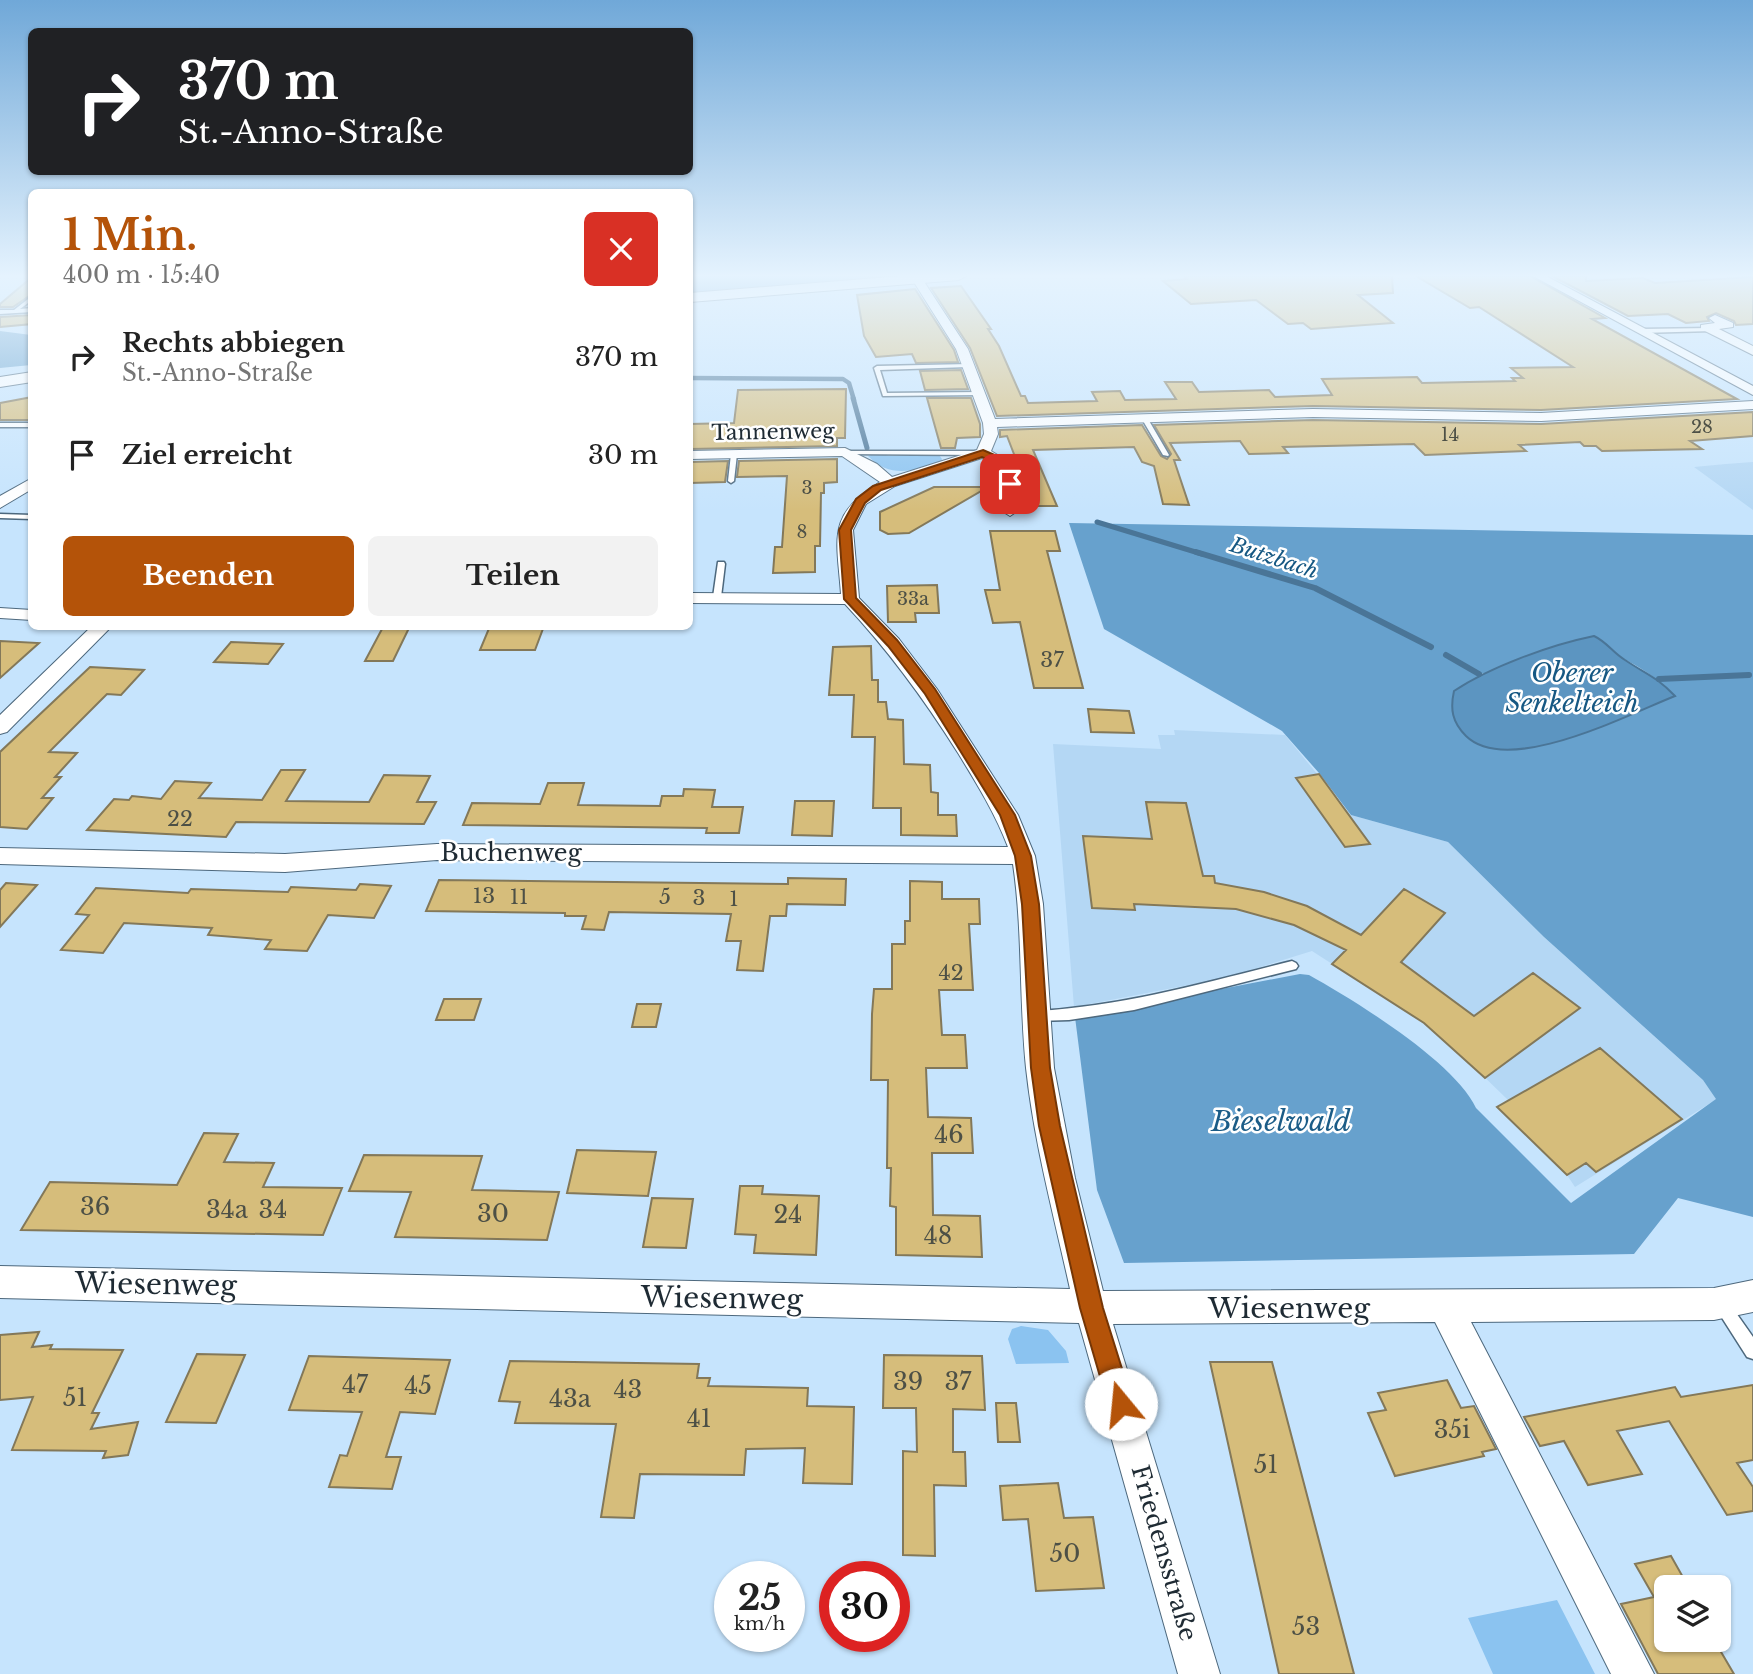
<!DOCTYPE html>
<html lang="de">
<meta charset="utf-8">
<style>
:root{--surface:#fff;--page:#f2f2f2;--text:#222;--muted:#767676;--accent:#b45309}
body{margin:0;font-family:"Libre Baskerville",serif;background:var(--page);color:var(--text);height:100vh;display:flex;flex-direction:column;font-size:26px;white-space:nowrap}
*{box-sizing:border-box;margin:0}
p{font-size:23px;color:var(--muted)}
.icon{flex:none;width:38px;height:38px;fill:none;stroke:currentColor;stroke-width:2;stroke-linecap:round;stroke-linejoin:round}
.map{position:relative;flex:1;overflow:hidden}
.panel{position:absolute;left:28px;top:189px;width:665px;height:441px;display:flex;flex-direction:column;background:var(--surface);border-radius:10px;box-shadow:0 2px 5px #0004}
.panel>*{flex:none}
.hud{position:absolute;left:28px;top:28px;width:665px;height:147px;border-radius:10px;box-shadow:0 2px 5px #0004;background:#202124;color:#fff;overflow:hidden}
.tools{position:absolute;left:1654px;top:1575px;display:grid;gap:14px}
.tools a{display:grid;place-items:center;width:77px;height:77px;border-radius:10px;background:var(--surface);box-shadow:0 2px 5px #0004;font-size:35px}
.speed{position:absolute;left:714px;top:1561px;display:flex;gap:14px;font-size:35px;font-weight:700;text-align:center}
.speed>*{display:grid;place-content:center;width:91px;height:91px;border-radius:50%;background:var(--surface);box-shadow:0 2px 5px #0004;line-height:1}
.speed small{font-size:18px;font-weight:400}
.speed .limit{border:10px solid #d22;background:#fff;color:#111}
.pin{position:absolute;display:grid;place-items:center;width:60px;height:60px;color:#fff;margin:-30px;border-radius:14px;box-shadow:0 4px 10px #0006}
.me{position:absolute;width:77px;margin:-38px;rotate:343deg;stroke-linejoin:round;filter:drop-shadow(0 0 5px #0008)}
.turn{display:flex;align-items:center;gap:24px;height:147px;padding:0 35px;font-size:32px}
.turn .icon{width:91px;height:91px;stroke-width:2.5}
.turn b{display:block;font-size:49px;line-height:60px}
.round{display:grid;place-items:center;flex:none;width:74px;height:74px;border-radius:10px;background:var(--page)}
.summary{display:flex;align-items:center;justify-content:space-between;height:119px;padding:0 35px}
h1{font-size:42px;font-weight:700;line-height:52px;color:var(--accent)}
.action{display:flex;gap:14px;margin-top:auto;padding:14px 35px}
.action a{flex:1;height:80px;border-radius:10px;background:var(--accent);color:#fff;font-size:28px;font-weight:700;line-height:80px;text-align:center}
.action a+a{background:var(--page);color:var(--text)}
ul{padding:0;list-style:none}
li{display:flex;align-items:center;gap:21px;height:98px;padding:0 35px}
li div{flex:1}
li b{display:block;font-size:26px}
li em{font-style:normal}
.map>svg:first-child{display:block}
</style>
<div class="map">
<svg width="1753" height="1674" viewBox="0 0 1753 1674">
<rect width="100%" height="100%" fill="#c6e4fd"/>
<!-- built -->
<path fill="#b4d7f4" d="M1753,462V510L1694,467L1726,464Z
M1174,730L1285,735L1351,815L1448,842L1544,937L1703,1080L1717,1099L1575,1187L1567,1175L1497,1107L1508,1100L1473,1066L1424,1023L1312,951L1225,978L1074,1007L1053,744L1161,749L1158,735H1175Z"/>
<!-- green -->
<path fill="#8bc3f0" d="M878,453L889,456L939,455L942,459L941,462C914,471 890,479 868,456Z
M1021,1326L1048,1330L1066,1351L1069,1363L1016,1364L1008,1339L1012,1329Z
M1557,1600L1595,1674H1493L1468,1618Z"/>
<!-- forest -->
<path fill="#67a1cd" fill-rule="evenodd" d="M690,276H904L690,293Z
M0,331L31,335V365L0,368Z
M1069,523L1753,535V1217L1678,1198L1634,1254L1124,1263L1097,1190L1075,1017L1300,974L1309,975C1354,1000 1455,1062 1476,1108L1571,1203L1716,1099L1703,1080L1544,937L1448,842L1351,815L1319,773L1282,731L1104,629ZM1574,640C1611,651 1648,667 1675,696L1479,674L1494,672Z"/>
<!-- water -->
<path fill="#5c95c1" stroke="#4a7597" stroke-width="2" d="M1594,636C1607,642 1613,653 1625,660C1646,674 1657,677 1675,696C1627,715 1508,777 1466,736C1452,722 1450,709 1454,691C1490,667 1550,645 1594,636Z"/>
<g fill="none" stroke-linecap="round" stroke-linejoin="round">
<!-- stream-far2 -->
<path stroke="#4a7597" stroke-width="4.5" d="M690,378L843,379L849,383L854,400"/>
<!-- stream-far1 -->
<path stroke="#4a7597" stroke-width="5" d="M853,398L867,448
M1097,522L1202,554"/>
<!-- stream -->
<path stroke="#4a7597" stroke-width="6" d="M1196,552L1315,588L1431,647
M1446,655L1479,674
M1659,679L1749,675"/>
</g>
<!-- building -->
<path fill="#d6bd7b" stroke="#837859" stroke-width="2" d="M1184,276H1392L1393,293L1358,295L1393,323L1311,329L1303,323L1288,324L1256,300L1191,304L1163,281L1187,279Z
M1416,276H1530L1605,318L1592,319L1737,399L1541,410L1313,406L997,416L970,348L931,288L961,286L991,329H988L999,346L1021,396H1025L1028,403L1097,401L1092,392L1120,391L1125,400L1176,399L1165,382H1192L1199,392L1269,390L1275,397L1332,395L1322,379L1417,377L1422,383L1515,381L1512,378H1523L1511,368L1573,367L1479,307L1470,308Z
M1552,276H1586V281L1643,278L1655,283L1753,277V324L1736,325L1734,321L1716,313L1707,317L1709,321L1686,323L1668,314L1628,316Z
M32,277V294L13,307H0V304Z
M915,289L954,350L958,362L916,363L912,354L876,357L864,336L857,295Z
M32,315V324L0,327V317Z
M961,370L968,389L925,390L920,371Z
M846,389L845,438H837V446L690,449V424L734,423L738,390Z
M32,397V420H0V403Z
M927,398H971L980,424V437L957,438L955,448H941Z
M1753,412V436L1690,441L1702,449L1602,451L1596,446H1584L1580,442L1519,445L1526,451L1425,455L1414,444L1283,447L1288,453L1249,454L1240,441L1170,443L1180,460H1174L1189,505L1163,504L1154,466L1142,462L1134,447L1033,450L1057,506H1034L1007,436L1000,437V430L1142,425L1161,456L1167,459L1171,454L1154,425L1313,420L1541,424Z
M837,459V482L824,483V493H821L820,546H815V572L773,573L775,547H782L787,476L737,477L739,461Z
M690,462L728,461L725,482L690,483Z
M934,487H988L909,533L888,534L880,530V512Z
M990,531H1055L1060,551H1047L1083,688H1034L1020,622L993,623L985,590H1000Z
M937,585L939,613H915L916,622H888L887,586Z
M490,626H544L535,650H480Z
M409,628L393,661H365L382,629Z
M0,641L39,643L0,678Z
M231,642L283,644L268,664L214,662Z
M871,646L872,680H878V702H886L888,719L903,720L904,764L930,765L931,792L938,793V815H956L957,836L901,835V808H873L875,737H852L854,695H829L833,647Z
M90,667L144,670L121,695L107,694L49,752L77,753L55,777H61L42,798H53L27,829L0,827V752Z
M1088,709L1129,711L1134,733L1091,732Z
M281,770H305L286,801L369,802L384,775L430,776L417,802H436L424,824L236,822L226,837L87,830L114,799L129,800L132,796L161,799L175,781L211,783L199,798L262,800Z
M1319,774L1370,844L1345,847L1296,778Z
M548,783H584L578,805L660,806L662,796H683L684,789L715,790L712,807H743L739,833H706L707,828L463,825L472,803L540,804Z
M795,801H834L832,836L792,835Z
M1146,802L1186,803L1203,876H1214L1215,883L1264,892L1307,906L1361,935L1404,889L1445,913L1401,962L1474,1016L1533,973L1580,1008L1485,1078L1424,1023L1332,964L1346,950L1294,925L1236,909L1134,904L1135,910L1092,908L1083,836L1152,839Z
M788,878L846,879L845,905L787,904L786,916H770L763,971L737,970L741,941H726L731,914L609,912L604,930L582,929L586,916H565V913L426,911L439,880L788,884Z
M910,881L942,882V899H979L980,924H969L973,990H939L942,1035H965L967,1068H926L928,1117L971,1118L973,1153H932L933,1215L980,1216L982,1257L896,1255V1207L890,1206L891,1168H887L888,1080H871L872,1014L874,989H892V944H905V921H910Z
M6,883L37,885L0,927V890Z
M360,884L391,886L374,918L328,915L307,951L265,949L271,940L208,935L212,928L124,923L103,953L61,950L89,915L76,914L96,888L188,893L191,889L288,892L291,887L356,890Z
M444,999H481L474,1020H436Z
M637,1004H661L656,1027H632Z
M1600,1048L1682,1119L1596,1172L1586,1163L1567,1175L1497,1107Z
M204,1133L238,1134L224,1162L274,1163L263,1187L342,1188L323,1235L21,1230L50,1182L177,1185Z
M577,1150L656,1152L648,1196L567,1193Z
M364,1155L482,1156L472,1190L559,1192L547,1240L395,1237L411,1192L349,1191Z
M740,1186H763L762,1194L819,1196L816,1255L754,1253L756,1235L735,1234Z
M652,1198L693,1199L686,1248L643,1247Z
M39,1332L32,1347L52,1345L50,1349L123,1350L92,1413H99L91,1429L138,1422L128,1455L103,1458L106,1451L12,1450L33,1397L0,1400V1335Z
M197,1354L245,1355L216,1423L166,1422Z
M884,1355L982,1356L985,1410L953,1409V1452H965L966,1486L934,1485L935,1556L903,1555V1451L917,1452L916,1408H883Z
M309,1356L450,1360L435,1414L400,1412L386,1457H401L392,1489L329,1487L340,1455L347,1456L362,1412L289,1410Z
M510,1361L699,1364L697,1378H710L708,1386L808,1388L807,1406L854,1407L852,1484L803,1483L805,1448L746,1449L744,1475L640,1474L634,1518L601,1517L616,1424L515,1423L520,1402L499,1401Z
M1210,1362H1272L1354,1674H1279Z
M1447,1380L1461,1408L1474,1406L1496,1449L1482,1452L1484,1456L1395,1476L1368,1413L1386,1410L1378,1393Z
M1753,1385V1460L1737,1463L1753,1487V1511L1727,1515L1669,1421L1617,1431L1642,1474L1588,1485L1564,1441L1540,1446L1524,1417L1675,1387L1681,1397Z
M996,1403H1016L1020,1442H998Z
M1058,1483L1064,1518L1093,1517L1104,1588L1036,1591L1028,1519L1003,1520L1000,1486Z
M1671,1556L1684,1579L1666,1583V1640H1714L1734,1674H1658L1621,1604L1654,1597L1635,1564Z"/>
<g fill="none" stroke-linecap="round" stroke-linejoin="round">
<!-- service casing -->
<g stroke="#4d687d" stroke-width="3">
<path id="service" d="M32,296V300L20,309L32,308V312L0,314V310H14Z
M1710,328L1712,331L1641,333L1638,331L1641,329Z
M970,364V366L968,367L880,370L887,393L979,392L982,394L981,395L883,396L874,368L877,366Z
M1143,418L1148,419L1169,455L1168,456L1163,455L1142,419Z
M0,423H32V427H0Z
M843,451H983L986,453L983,455L845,454L843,453Z
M734,452L737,454L734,481L731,483L728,481L731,454Z
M0,514L32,515V519L0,518Z
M718,562H724L725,564L721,597L717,599L713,597Z
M1292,961L1296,963L1298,966L1296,969L1134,1010L1069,1020L1037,1021L1033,1020L1031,1016L1033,1012L1037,1011C1125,1006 1207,982 1292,961Z
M1722,1297L1727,1300L1753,1337V1359L1747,1357L1717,1310L1714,1305L1717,1300Z"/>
</g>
<!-- minor casing -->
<g stroke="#4d687d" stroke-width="2">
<path id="minor" d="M915,276L921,277L968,349L995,419L1313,409L1541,413L1753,401V409L1541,421L1313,417L997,427L998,434L991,451L1009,462L1026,505L1010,516L1002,511L1010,504L996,465L982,458L895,486L866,504L853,530L859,598L899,639L937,689L1018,815L1035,856L1043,904L1054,1068L1075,1178L1103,1291L1714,1288L1753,1280V1312L1714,1320L1471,1322L1654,1674H1611L1435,1322L1113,1324L1220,1674H1178L1079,1323L0,1298V1266L1070,1289C1054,1216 1034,1143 1026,1068C1019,1000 1023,932 1013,864L437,860L285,872L0,864V848L285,854L437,844L1008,847C995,813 977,784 958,753C924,699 889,651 845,604L690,603V593L841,594C837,538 826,515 880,482L842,456L690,459V451L845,448L877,464L892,477L977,450L984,434L983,423L956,349L912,279Z
M1533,276H1546L1753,386V395Z
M1715,315L1733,323V327L1719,329L1753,346V355L1701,329V325L1715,323L1709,318Z
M32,478V489L0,508V496Z
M0,608L32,610V620L0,618Z
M92,626H112L7,732L0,734V715Z"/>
</g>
<!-- secondary casing -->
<g stroke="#4d687d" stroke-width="2">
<path id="secondary" d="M903,276H966L959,280L690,302V293Z
M32,372V382L0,387V377Z"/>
</g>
<!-- service -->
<use href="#service" fill="#fff" fill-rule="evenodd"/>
<!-- minor -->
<use href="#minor" fill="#fff" fill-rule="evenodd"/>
<!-- secondary -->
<use href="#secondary" fill="#fff" fill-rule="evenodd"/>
</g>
<!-- sky -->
<linearGradient id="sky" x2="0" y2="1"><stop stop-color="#70a8d8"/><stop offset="0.54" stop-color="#e5f3fe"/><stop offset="1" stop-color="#e5f3fe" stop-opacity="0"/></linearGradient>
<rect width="1753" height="511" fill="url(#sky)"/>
<!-- route -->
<path fill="#b45309" stroke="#753606" stroke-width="2" d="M983,450L1006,460L1014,486H1006L998,464L982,457L881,490L865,503L851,530L856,598L897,640L935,689L1015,815L1031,856L1039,904L1050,1068L1060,1126L1103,1308L1133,1404L1129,1413L1121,1416L1112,1413L1108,1404L1080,1308L1039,1126L1031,1068L1022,904L1015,856L1000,815L925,694L888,646L844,599L839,530L856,499L873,486Z"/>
<g text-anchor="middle" stroke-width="5" stroke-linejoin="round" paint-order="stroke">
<!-- far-number labels -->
<g font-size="18" fill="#4d5046">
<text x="1702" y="433">28</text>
<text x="1450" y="441">14</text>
<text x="807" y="494">3</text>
<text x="802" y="538">8</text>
<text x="913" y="605">33a</text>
</g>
<!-- far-street labels -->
<g font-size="21" fill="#1f2b34" stroke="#fff">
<text transform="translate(773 432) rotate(-1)" y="7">Tannenweg</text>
</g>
<!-- far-water labels -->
<g font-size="21" font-style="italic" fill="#165883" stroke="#fff">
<text transform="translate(1274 558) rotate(18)" y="7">Butzbach</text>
</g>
<!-- number labels -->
<g font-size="21" fill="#4d5046">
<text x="1052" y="667">37</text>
<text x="180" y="826">22</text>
<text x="484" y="903">13</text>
<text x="519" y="904">11</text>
<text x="665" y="904">5</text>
<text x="699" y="905">3</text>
<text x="734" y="906">1</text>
<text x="951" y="980">42</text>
</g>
<!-- street labels -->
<g font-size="24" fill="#1f2b34" stroke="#fff">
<text x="511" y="861">Buchenweg</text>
<text transform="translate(1164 1553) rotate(74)" y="8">Friedensstraße</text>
</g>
<!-- near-number labels -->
<g font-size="24" fill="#4d5046">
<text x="949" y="1143">46</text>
<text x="95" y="1215">36</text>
<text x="227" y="1218">34a</text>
<text x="273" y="1218">34</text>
<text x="493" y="1222">30</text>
<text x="788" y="1223">24</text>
<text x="938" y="1244">48</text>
<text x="908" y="1390">39</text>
<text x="958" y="1390">37</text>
<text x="355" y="1393">47</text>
<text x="418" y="1394">45</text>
<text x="628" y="1398">43</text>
<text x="75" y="1406">51</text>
<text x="570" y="1407">43a</text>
<text x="699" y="1427">41</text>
<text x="1452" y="1438">35i</text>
<text x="1266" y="1473">51</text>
<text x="1065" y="1562">50</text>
<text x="1306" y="1635">53</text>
</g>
<!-- water labels -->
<g font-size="26" font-style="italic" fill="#165883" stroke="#fff">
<text x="1572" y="682">Oberer<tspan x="1572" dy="30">Senkelteich</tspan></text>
</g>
<!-- near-park labels -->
<g font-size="28" font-style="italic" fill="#1b5c87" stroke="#fff">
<text x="1281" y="1131">Bieselwald</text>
</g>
<!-- near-street labels -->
<g font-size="28" fill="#1f2b34" stroke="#fff">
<text transform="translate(156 1284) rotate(1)" y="10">Wiesenweg</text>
<text transform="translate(722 1298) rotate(1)" y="10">Wiesenweg</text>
<text x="1289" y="1318">Wiesenweg</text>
</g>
</g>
</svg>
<div class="tools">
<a><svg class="icon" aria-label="layers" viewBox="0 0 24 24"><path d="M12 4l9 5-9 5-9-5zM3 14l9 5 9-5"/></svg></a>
</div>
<div class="speed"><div>25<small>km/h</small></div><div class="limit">30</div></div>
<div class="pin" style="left:1010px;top:484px;background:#d93025"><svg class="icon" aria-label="arrive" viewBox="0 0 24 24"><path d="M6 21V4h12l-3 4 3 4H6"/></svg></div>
<svg class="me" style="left:1121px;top:1404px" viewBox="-20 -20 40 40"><circle r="19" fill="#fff"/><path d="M0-13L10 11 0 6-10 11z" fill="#b45309"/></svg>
<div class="hud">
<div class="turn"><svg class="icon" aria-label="right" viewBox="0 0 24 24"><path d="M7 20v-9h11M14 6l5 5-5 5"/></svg><div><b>370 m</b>St.-Anno-Straße</div></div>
</div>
<section class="panel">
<div class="summary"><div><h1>1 Min.</h1><p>400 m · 15:40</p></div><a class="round" style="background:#d93025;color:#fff"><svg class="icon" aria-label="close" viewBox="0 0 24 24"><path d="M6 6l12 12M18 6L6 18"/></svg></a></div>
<ul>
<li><svg class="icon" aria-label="right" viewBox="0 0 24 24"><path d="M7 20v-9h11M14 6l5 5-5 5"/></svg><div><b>Rechts abbiegen</b><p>St.-Anno-Straße</p></div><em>370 m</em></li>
<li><svg class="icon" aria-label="arrive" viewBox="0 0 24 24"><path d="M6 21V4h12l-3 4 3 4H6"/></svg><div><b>Ziel erreicht</b></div><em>30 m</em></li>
</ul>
<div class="action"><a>Beenden</a><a>Teilen</a></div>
</section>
</div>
